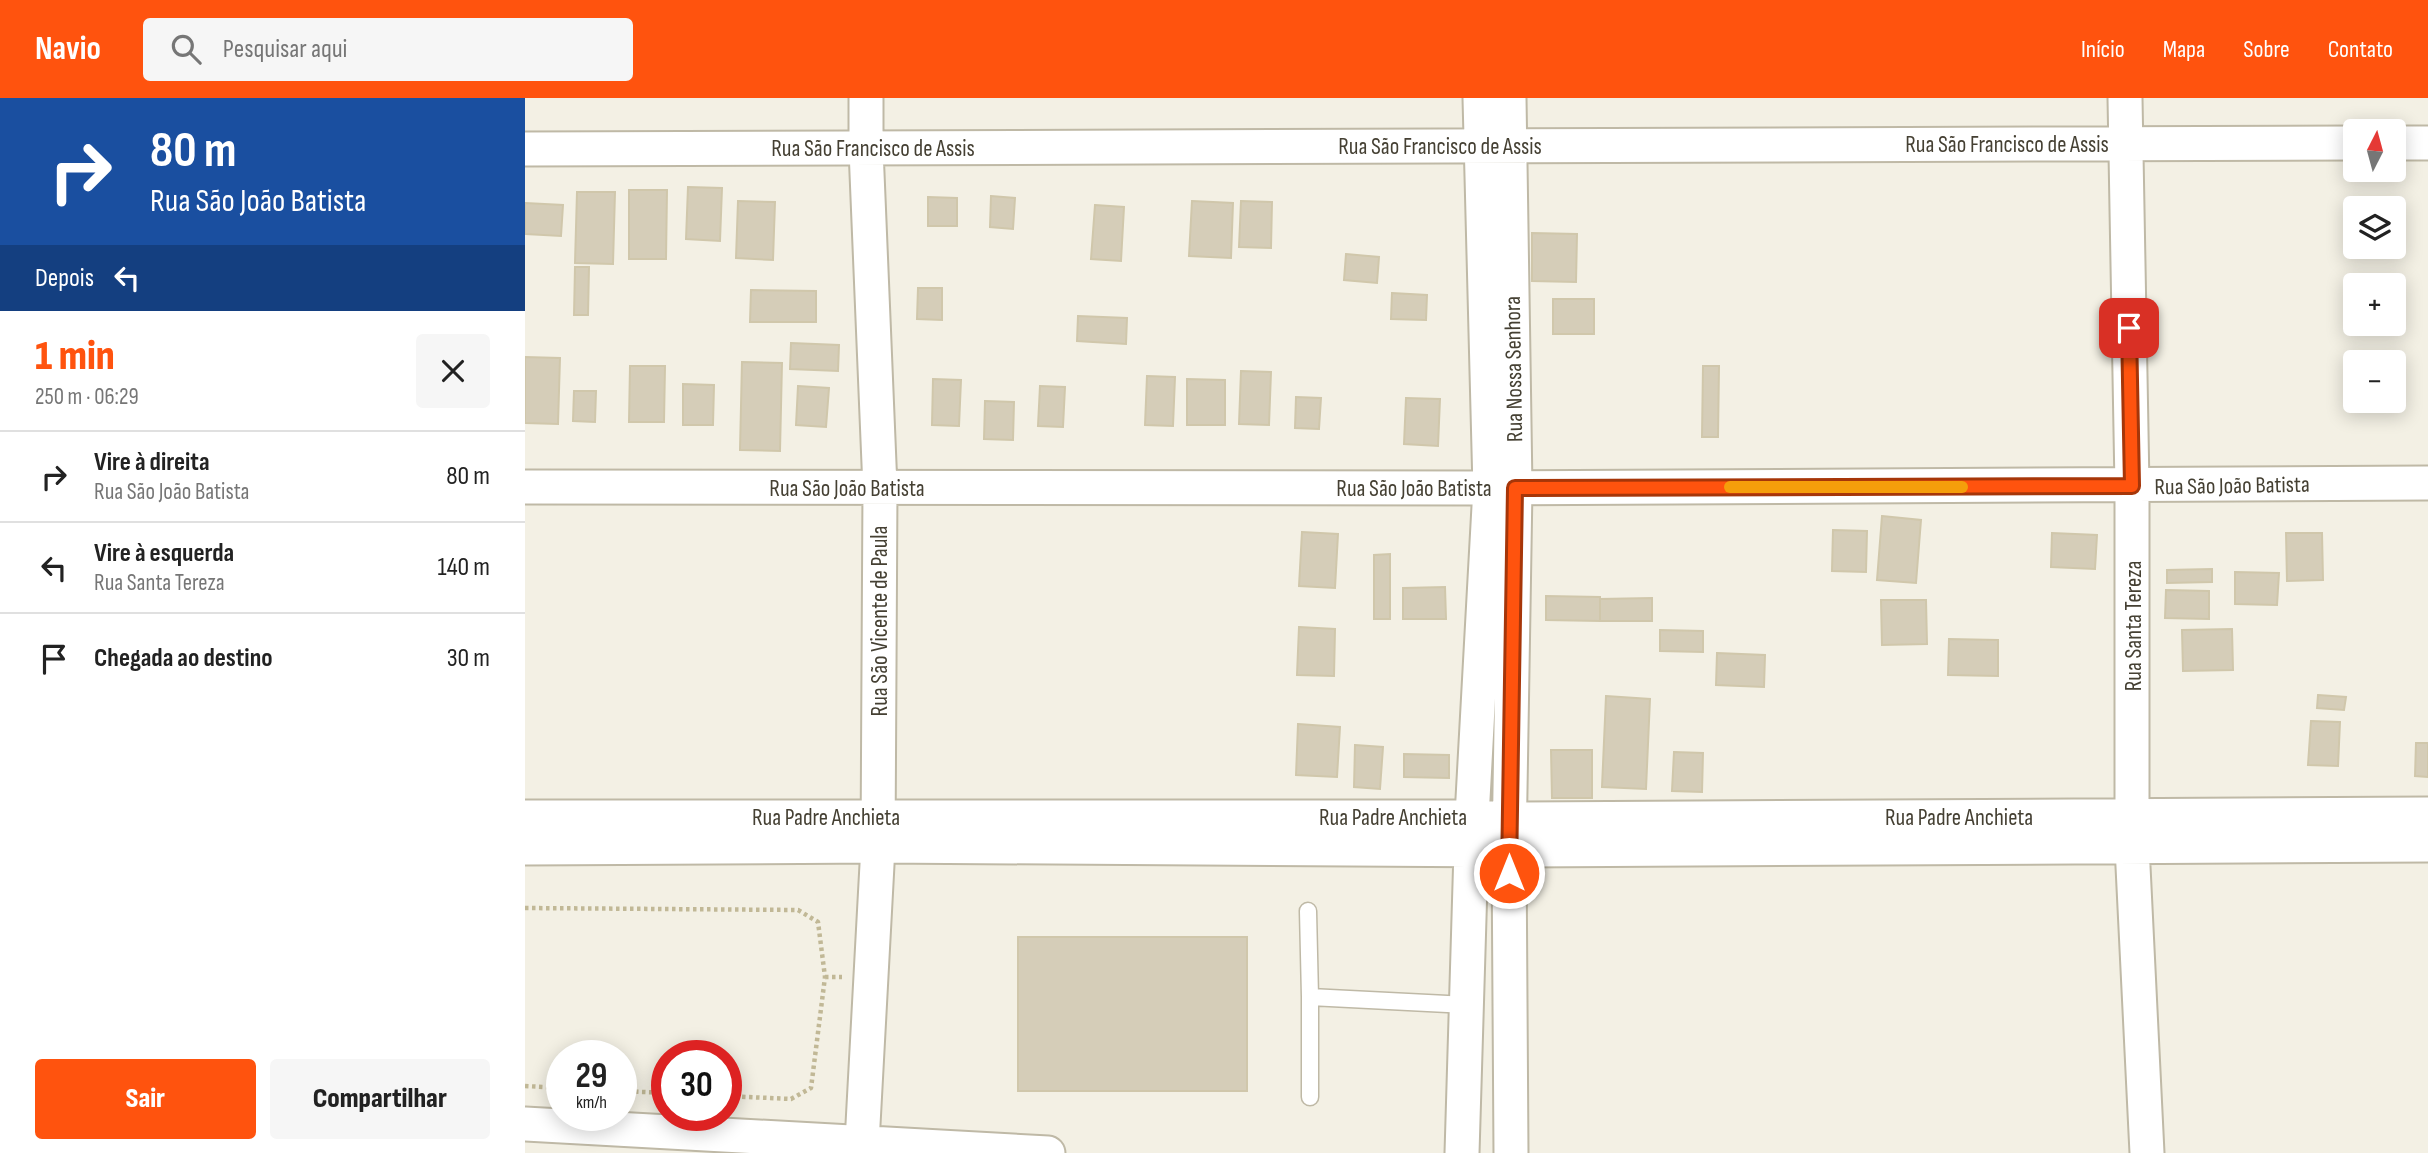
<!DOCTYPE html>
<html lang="pt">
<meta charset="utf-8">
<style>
:root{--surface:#fff;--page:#f6f6f6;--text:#222;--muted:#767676;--line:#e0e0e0;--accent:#ff530e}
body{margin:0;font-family:"Sofia Sans Condensed",sans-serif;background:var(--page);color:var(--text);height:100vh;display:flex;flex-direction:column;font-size:26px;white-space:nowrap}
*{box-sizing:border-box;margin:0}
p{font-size:23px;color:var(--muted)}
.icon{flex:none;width:38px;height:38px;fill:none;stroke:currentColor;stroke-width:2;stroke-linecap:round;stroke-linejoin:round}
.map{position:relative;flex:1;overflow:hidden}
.side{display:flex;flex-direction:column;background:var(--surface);width:525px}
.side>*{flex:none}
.top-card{background:#1a4fa0;color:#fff;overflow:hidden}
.needle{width:46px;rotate:6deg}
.buttons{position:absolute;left:1818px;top:21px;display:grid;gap:14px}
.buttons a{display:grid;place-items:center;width:63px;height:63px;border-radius:7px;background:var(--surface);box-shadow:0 4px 18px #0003;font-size:35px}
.speed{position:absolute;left:21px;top:942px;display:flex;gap:14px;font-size:35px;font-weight:700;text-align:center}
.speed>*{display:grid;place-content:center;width:91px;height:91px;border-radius:50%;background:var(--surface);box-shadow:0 4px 18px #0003;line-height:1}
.speed small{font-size:18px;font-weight:400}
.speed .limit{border:10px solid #d22;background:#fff;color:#111}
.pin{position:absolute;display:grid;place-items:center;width:60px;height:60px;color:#fff;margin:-30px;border-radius:14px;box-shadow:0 4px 10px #0006}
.me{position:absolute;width:77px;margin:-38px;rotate:0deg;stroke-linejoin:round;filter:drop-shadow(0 0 5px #0008)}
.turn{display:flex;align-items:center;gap:24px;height:147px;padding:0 35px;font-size:32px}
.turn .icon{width:91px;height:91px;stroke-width:2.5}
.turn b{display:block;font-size:49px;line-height:60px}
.then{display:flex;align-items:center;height:66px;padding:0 35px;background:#0003;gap:14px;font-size:26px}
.round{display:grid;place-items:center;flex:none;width:74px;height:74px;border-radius:7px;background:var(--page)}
.head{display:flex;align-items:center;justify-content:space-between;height:119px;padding:0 35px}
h1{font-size:42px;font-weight:800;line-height:52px;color:var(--accent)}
.button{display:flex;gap:14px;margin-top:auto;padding:14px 35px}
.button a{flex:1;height:80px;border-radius:7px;background:var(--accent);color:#fff;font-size:28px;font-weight:800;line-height:80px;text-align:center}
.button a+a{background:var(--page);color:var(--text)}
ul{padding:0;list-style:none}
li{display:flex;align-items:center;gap:21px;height:91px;padding:0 35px;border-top:2px solid var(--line)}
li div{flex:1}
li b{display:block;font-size:26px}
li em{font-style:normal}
header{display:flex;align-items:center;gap:42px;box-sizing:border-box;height:98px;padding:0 35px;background:var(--accent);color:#fff}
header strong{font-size:33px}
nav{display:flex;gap:38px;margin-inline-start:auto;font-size:24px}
.search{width:490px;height:63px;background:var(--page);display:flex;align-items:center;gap:18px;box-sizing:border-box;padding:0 24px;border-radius:7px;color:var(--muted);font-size:26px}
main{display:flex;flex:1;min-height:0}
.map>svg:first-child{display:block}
</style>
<header>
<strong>Navio</strong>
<div class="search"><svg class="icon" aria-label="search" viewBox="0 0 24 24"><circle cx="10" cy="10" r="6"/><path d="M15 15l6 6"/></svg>Pesquisar aqui</div>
<nav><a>Início</a><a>Mapa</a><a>Sobre</a><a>Contato</a></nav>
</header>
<main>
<section class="side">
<div class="top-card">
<div class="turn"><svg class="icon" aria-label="right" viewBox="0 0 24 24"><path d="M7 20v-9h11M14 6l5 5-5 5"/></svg><div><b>80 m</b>Rua São João Batista</div></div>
<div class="then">Depois<svg class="icon" aria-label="left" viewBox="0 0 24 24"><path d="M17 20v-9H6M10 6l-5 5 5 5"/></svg></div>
</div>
<div class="head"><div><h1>1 min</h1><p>250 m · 06:29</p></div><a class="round"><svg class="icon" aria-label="close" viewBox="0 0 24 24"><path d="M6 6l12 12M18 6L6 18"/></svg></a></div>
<ul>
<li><svg class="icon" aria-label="right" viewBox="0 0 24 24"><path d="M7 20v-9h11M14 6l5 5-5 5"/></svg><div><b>Vire à direita</b><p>Rua São João Batista</p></div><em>80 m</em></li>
<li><svg class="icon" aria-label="left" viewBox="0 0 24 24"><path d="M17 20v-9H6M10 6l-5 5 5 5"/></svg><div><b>Vire à esquerda</b><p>Rua Santa Tereza</p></div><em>140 m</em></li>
<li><svg class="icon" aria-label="arrive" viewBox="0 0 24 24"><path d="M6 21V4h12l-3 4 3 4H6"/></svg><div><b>Chegada ao destino</b></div><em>30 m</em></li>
</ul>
<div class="button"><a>Sair</a><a>Compartilhar</a></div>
</section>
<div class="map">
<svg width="1903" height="1055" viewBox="0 0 1903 1055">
<rect width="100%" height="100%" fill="#f3f0e4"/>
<!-- building -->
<path fill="#d5cdb8" stroke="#d0c7ab" stroke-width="2" d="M163,89L197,90L195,143L161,141Z
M104,92H142L141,161H104Z
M52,94H90L88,166L50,165Z
M466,98L490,100L488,131L465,129Z
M403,99L432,100V128H403Z
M213,103L250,104L248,162L211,160Z
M667,103L708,105L706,160L664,158Z
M716,103L747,104L746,150L714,149Z
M0,105L38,107L36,138L0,136Z
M570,107L599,109L596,163L566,161Z
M1007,135L1052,136L1051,184L1007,183Z
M821,156L854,159L852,185L819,182Z
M50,169H64L63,217H49Z
M393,190H417V222L392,221Z
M226,192L291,193V224H225Z
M867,195L902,197L901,222L866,221Z
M1028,201H1069V236H1028Z
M553,218L602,220L601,246L552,243Z
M266,245L314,247L313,273L265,271Z
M0,259L35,260L33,326L0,325Z
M217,264L257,265L255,353L215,352Z
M105,268H140L139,324H104Z
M1178,268H1194L1193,339H1177Z
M716,273L746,274L744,327L714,326Z
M622,278L650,279L648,328L620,327Z
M408,281L436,282L434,328L407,327Z
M662,281L700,282V327H662Z
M158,286L189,287L188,327H158Z
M273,288L304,290L301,329L271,327Z
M515,288L540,289L538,329L513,328Z
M49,293H71L70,324L48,323Z
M771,299L796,300L794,331L770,330Z
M881,300L915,301L913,348L879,346Z
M460,303L489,304L488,342L459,341Z
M1357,418L1396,422L1391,485L1352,482Z
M1308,432L1342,433L1341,474L1307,473Z
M777,434L813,436L810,490L774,488Z
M1527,435L1572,437L1570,471L1526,469Z
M1761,435H1797L1798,482L1762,483Z
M865,456V521H849V457Z
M1687,471V484L1642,485V472Z
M1710,474L1754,475L1752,507L1710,506Z
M920,489L921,521H878V490Z
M1641,492L1684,493V521L1640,520Z
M1021,498L1075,499V523L1021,522Z
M1127,500V523H1075V501Z
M1356,502H1401L1402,546L1357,547Z
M774,529L810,531L809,578L772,577Z
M1707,531L1708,572L1658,573L1657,532Z
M1135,532L1178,533V554L1135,553Z
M1424,541L1473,542V578L1423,577Z
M1192,555L1240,557L1239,589L1191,587Z
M1793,597L1821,599L1819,612L1792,610Z
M1081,598L1125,601L1121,691L1077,689Z
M1786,623L1815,624L1813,668L1783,667Z
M773,626L815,629L812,679L771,677Z
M1891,645H1903V679L1890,678Z
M830,647L858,649L855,691L829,689Z
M1026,652H1067V700H1027Z
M1149,654L1178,655L1177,694L1147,693Z
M879,656L924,657V680L879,679Z
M493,839H722V993H493Z"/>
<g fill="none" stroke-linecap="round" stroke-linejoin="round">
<!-- service casing -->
<g stroke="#bfb9a6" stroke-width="19">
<path id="service" d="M783,813L785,899
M785,999V899L942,907"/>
</g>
<!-- minor casing -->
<g stroke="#bfb9a6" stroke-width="37">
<path id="minor" d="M984,0L990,390L984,752L986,1055
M1600,0L1607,388V748L1622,1055
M1869,45H1903
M0,51L1830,45
M0,389L965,390L1903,385
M0,719H947L985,721L1903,716
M0,750L353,748L984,752L1903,747
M0,1026L523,1055
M337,1045L353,748L355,390L341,51V0
M937,1055L947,719L965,390L955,0"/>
</g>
<!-- path -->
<path stroke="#c1b896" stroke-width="4.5" stroke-dasharray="3.5 3.5" stroke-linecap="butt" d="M0,810L273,812L293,824L300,879L286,990L266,1001L201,998
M300,879H317
M0,988L37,990
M96,993L142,995"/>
<!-- service -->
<use href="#service" stroke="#fff" stroke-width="16"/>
<!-- minor -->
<use href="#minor" stroke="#fff" stroke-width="33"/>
</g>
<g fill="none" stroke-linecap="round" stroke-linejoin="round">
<!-- route casing -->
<g stroke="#a63609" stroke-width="18">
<path id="route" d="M984,775L990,390L1607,388L1604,230"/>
</g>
<!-- route -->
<use href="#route" stroke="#ff530e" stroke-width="12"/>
<!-- slow -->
<path stroke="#f59e0b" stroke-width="12" d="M1205,389H1437"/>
</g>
<g text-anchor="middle" stroke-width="5" stroke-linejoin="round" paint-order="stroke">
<!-- street labels -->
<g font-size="23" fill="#454033" stroke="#fff">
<text x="1482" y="54">Rua São Francisco de Assis</text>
<text x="915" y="56">Rua São Francisco de Assis</text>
<text x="348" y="58">Rua São Francisco de Assis</text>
<text transform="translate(988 271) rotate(-91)" y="8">Rua Nossa Senhora</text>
<text transform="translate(1707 387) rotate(-1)" y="8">Rua São João Batista</text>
<text x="322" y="398">Rua São João Batista</text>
<text x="889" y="398">Rua São João Batista</text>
<text transform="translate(354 523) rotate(-90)" y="8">Rua São Vicente de Paula</text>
<text transform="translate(1608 528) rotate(-90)" y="8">Rua Santa Tereza</text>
<text x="301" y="727">Rua Padre Anchieta</text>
<text x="868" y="727">Rua Padre Anchieta</text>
<text x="1434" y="727">Rua Padre Anchieta</text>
</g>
</g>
</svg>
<div class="buttons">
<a><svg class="needle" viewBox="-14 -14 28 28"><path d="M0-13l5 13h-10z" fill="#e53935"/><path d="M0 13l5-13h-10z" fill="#767676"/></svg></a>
<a><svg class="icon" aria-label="layers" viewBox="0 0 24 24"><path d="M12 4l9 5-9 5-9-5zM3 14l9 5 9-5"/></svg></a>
<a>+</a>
<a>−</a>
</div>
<div class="speed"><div>29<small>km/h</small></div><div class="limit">30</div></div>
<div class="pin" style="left:1604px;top:230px;background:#d93025"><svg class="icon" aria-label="arrive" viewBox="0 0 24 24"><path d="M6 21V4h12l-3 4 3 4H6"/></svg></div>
<svg class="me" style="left:984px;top:775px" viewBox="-20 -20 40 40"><circle r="17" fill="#ff530e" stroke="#fff" stroke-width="3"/><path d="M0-11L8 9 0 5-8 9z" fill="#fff"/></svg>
</div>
</main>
